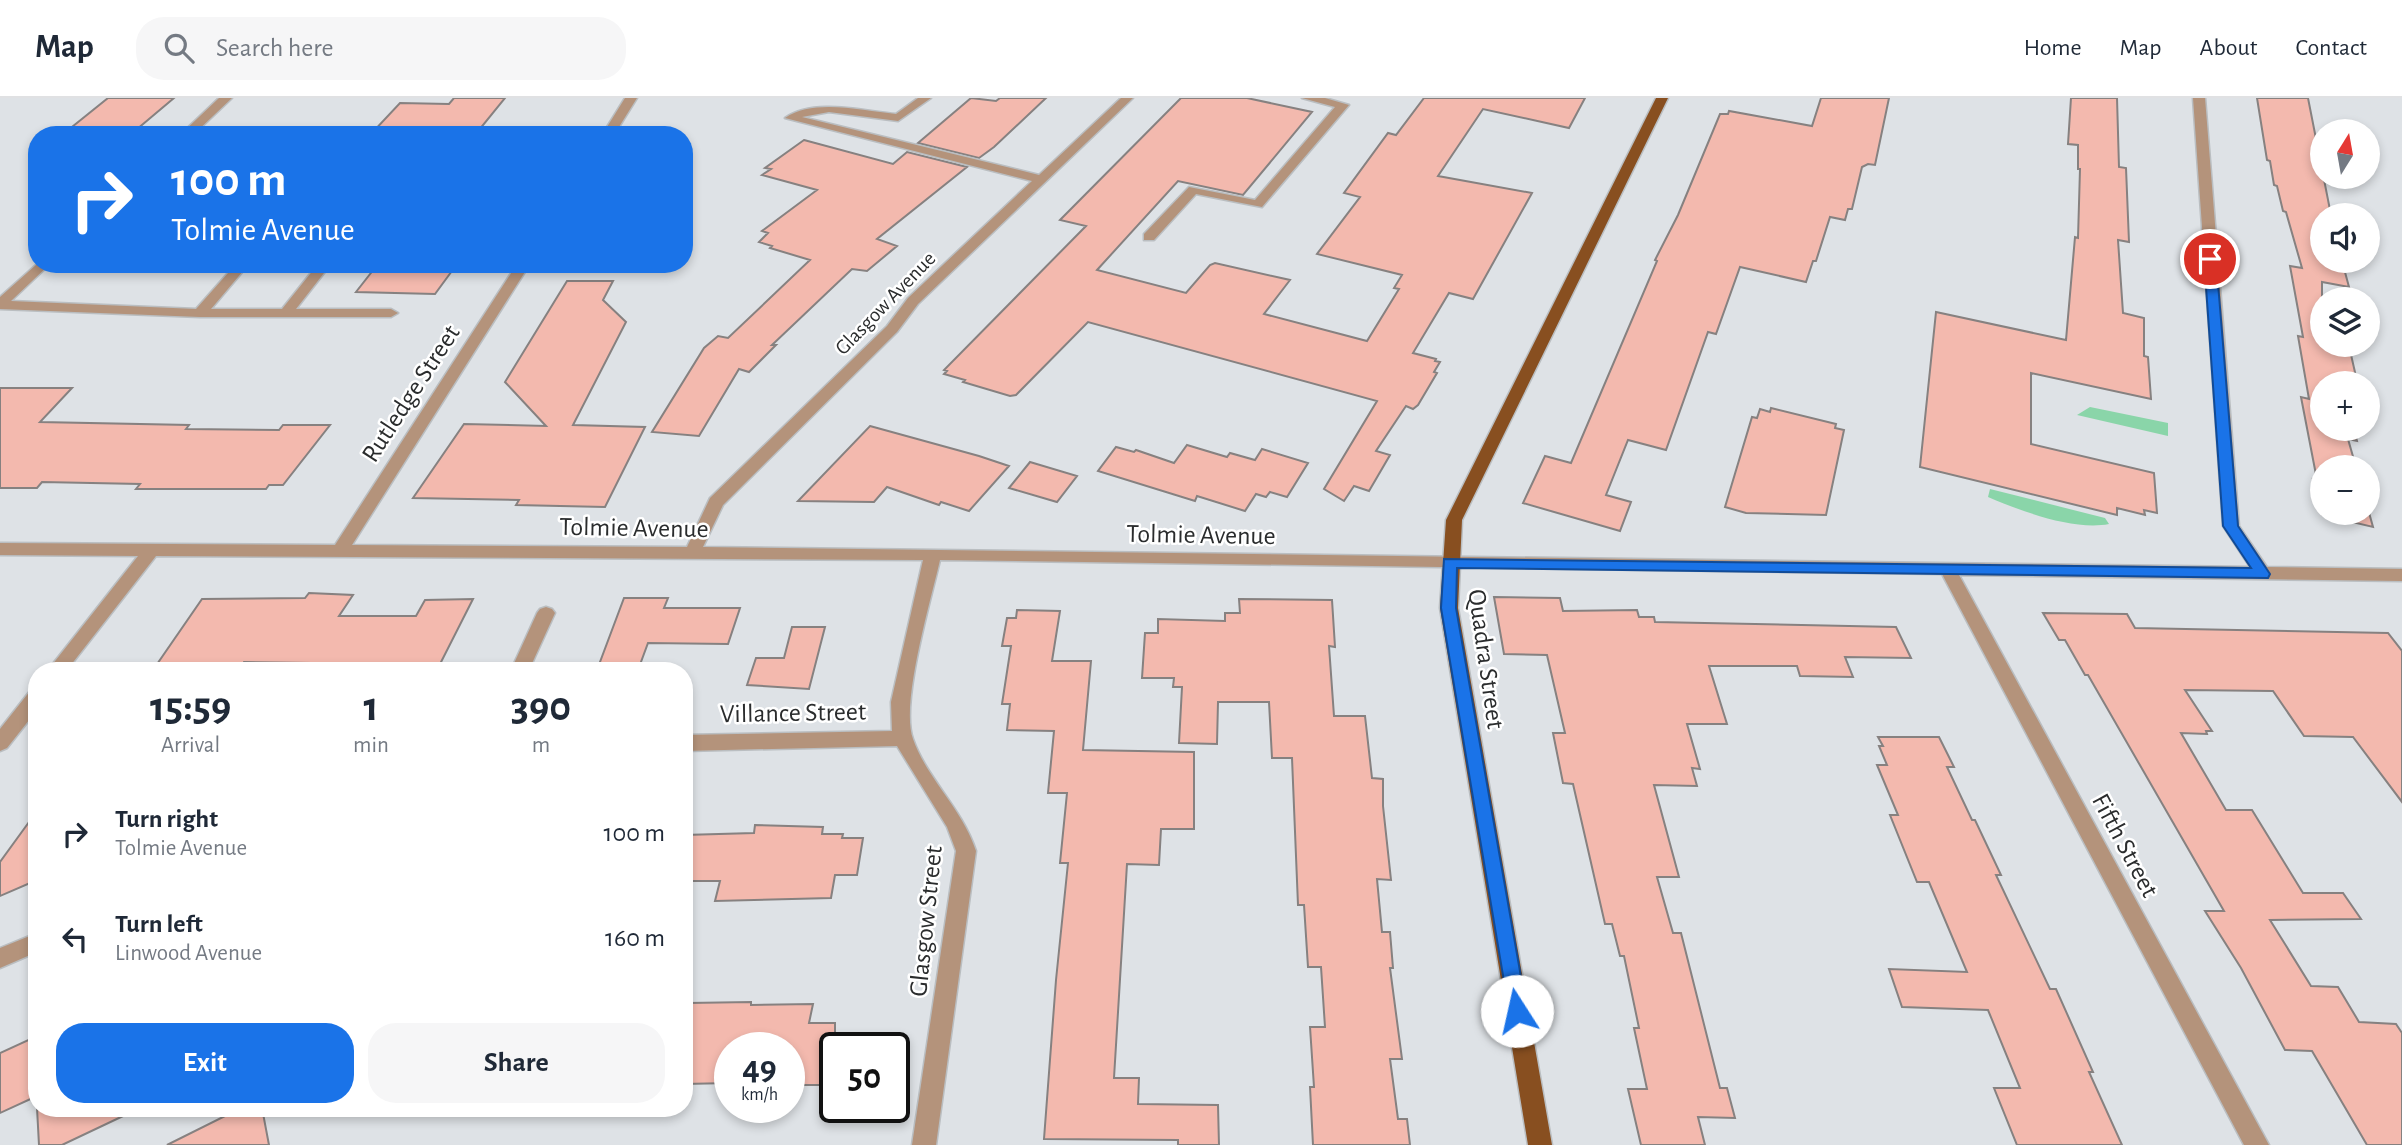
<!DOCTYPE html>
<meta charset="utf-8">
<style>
:root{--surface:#fff;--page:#f6f6f7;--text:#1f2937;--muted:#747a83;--line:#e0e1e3;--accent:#1a73e8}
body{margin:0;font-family:"Alegreya Sans",sans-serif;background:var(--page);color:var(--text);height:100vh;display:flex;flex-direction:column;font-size:26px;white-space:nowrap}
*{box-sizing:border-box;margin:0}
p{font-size:23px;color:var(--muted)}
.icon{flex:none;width:38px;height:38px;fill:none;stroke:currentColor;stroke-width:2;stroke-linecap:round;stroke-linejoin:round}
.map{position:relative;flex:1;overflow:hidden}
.drawer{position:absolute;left:28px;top:564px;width:665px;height:455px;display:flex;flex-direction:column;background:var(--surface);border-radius:28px;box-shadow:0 4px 10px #0003}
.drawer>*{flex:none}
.banner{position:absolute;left:28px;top:28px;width:665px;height:147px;border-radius:28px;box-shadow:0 4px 10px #0003;background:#1a73e8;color:#fff;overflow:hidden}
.needle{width:46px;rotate:11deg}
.controls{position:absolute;left:2310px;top:21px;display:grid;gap:14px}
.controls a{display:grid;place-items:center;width:70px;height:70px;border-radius:50%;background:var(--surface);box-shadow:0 4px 10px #0003;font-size:35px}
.speed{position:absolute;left:714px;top:934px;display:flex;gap:14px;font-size:35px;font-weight:700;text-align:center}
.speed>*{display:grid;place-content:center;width:91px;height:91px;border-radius:50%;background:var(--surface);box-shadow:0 4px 10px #0003;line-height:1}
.speed small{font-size:18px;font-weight:400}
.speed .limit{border:4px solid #111;border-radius:10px;background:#fff;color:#111}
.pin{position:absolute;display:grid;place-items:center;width:60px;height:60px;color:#fff;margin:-30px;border:4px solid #fff;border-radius:50%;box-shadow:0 2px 7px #0007}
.me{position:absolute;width:77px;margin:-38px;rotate:350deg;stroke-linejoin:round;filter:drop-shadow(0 0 5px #0008)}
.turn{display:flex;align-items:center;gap:24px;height:147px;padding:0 28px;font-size:32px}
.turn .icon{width:91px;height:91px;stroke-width:2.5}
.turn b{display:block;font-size:49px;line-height:60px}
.eta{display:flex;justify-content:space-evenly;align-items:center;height:119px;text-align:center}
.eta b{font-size:42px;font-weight:700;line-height:49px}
.action{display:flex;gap:14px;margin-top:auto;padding:14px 28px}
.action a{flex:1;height:80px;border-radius:28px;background:var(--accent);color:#fff;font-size:28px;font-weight:700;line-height:80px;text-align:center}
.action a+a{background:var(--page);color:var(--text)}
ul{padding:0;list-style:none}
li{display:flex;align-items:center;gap:21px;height:105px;padding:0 28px}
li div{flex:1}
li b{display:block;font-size:26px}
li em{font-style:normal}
header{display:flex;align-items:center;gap:42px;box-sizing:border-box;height:98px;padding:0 35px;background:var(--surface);border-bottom:2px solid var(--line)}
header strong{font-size:33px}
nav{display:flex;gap:38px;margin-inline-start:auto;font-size:24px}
.search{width:490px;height:63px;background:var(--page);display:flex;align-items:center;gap:18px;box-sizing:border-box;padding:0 24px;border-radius:28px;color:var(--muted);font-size:26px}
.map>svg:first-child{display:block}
</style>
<header>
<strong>Map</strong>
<div class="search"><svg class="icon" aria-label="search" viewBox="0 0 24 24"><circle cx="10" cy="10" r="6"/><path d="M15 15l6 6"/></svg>Search here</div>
<nav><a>Home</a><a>Map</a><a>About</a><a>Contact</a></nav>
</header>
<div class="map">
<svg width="2402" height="1047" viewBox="0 0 2402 1047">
<rect width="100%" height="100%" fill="#dee2e6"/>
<!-- green -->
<path fill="#8ad5a9" d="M2090,309L2168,325V338L2077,317Z
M1990,391L2105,420L2109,426C2074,433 2021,413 1988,399Z"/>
<!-- building -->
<path fill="#f3b9ae" stroke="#868180" stroke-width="2" d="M108,0H174L130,37H62Z
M454,0H505L475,37H370L400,5L449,6Z
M971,0L996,3L1000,0H1046L994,49L979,60L918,45Z
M1181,0H1247L1312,14L1243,97L1178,83L1097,172L1186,195L1210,167L1215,165L1290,182L1264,216L1367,243L1399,191L1394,190L1402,177L1317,156L1360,99L1344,95L1388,35L1396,37L1424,0H1585L1569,30L1483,11L1438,78L1532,95L1473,201L1449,195L1413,255L1436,261L1435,263L1440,264L1434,274L1437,275L1418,307L1413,311L1406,308L1376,353L1390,357L1369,393L1354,388L1344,403L1324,391L1377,303L1088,224L1016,297L1010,298L963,284L965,282L944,276L947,273L944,272L1086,128L1060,122Z
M1821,0H1889L1875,67L1868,66L1862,69L1852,111H1848L1845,122L1830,119L1816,163H1813L1806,184L1740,169L1716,236L1708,234L1666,352L1628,342L1606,397L1631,404L1620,433L1523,405L1545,358L1571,365L1657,163L1655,162L1678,117L1720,16H1728L1729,13L1812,28Z
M2071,0H2117L2119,69L2126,70L2129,144L2118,142L2123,215L2144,220V258L2148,259L2151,301L2031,275V346L2154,375L2157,415L2144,412L2145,417L2117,410V417L1920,369L1936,214L2066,242L2075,139L2078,140L2080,71H2078V47L2068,46Z
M2257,0H2308L2331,117H2322V163H2342L2349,189L2322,184V247L2349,248L2357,283L2343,280L2344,285H2322V331H2354L2357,343L2348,341L2356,369H2322V415H2368V411L2373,429L2322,417L2313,381L2317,382L2301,299L2309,301L2298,238L2303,239L2290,168L2302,170L2286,114L2283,113L2277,88L2274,87L2270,63L2267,62Z
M804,42L893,66L907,54L967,69L877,141L897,148L867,173L852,171L772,247H776L749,274L739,271L699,338L652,334L704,250L718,238L728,240L810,162L770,150L772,148L759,144L768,135L762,133L817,92L762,77L771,71L765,70Z
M378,166H457L435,196L356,194Z
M567,183H613L603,202L626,224L573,327L645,329L605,409L516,407L519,402L413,400L464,326L546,328L505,284Z
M0,290H72L40,324L189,327L186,331L279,332L283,327H330L283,387H269L266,391H136L140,386L42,384L37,390H0Z
M1771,310L1836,326L1835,330L1844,332L1826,417L1746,415L1725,409L1752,319L1757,320L1760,311L1770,314Z
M870,328L979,358L1009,368L969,413L941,404L939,407L887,389L874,404L798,403Z
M1187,347L1227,359L1230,355L1255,362L1262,351L1308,365L1287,399L1270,394L1266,399L1256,396L1245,413L1197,398L1195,403L1098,373L1116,349L1134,354L1136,352L1174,365Z
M1030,364L1077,378L1057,404L1009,390Z
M309,495L353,497L339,518H416L425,502L473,501L437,572H385L388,566L244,564L239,572H153L202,501L305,500Z
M1494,499L1560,500L1563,513L1637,512L1639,519H1654L1655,524L1896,529L1911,560L1845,559L1853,579L1800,578L1797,568H1709L1727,626H1687L1700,671L1692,670L1697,688L1654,687L1679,779H1657L1673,835H1681L1720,990H1727L1735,1020L1698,1019L1705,1047H1641L1628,991H1647L1634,930H1639L1624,858H1620L1612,826H1605L1573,686L1563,685L1553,635H1565L1547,557L1504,556Z
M624,500H668L664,510H740L728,546L648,545L638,572H597Z
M1239,501L1332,502L1335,549L1329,548L1334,618H1365L1372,680L1383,681V708L1391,782L1377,781L1382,834H1390L1393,870H1390L1402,961H1390L1398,1021H1407L1410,1047H1313L1310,989H1314L1310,929H1325L1321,869H1308L1304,807H1298L1292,660H1272L1269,604H1218L1217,646L1179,645L1182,589H1173L1174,580H1142L1145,535H1158V521L1225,523V515H1240Z
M1017,512L1060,513L1052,563H1091L1083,652L1194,654V731H1161L1159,767L1127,766L1114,980H1139L1138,1006L1218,1007L1219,1047H1178V1042L1044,1041L1056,882L1068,765H1060L1067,695H1048L1054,633L1007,632L1010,606H1002L1011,548H1002L1007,520H1016Z
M2043,515L2127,516L2135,530L2388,535L2402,553V704L2353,639L2304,638L2273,593L2185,592L2212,633H2206L2207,636L2181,635L2226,712H2252L2303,795H2343L2361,821L2270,822L2311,888L2338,889L2359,924L2396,926L2402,935V1047H2367L2312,953L2285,952L2241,870L2205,813H2224L2088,577H2085L2065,542H2059Z
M792,529H825L809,591L747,587L756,560H784Z
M1878,639H1939L1954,669H1947L1972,722H1975L2001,777H1996L2050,891H2056L2093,974H2089L2122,1047H2017L1994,990H2020L1988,912L1902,909L1889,871L1967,874L1929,784H1917L1890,717H1898L1877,667H1887L1879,648H1883Z
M37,713V782L0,798V764Z
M755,727L823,729L822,736H843L842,740H863L857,777H835L831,800L715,803L720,783H684V737L754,735Z
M751,904V907L813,906L809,925H835V987H789V950H730V985L684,986V918L688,905Z
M37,938V998L0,1015V955Z
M37,1010H140L62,1047H39Z
M241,1010H262L269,1047H167Z"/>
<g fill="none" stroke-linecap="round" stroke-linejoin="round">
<!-- minor casing -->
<g stroke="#babec1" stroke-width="3">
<path id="minor" d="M219,0H232L193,37H180Z
M625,0H637L614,37H602Z
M918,0H931L898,23L829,14L802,19L1039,77L1121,0H1133L918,206L897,234L723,407L703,449L2250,469L2223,428L2193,0H2205L2239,428L2267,469L2402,471V483L1959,477L2269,1047H2244L1942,476L940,462C931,502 900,606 913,641C927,681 962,710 976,753L936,1047H912L956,753L947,729L897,648L684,653V637L892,633L891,604L923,462L156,458L67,572H48L138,458L0,457V445L335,447L517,166H530L352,447L687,449L710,400L887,228L908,200L1032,83L785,20C814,0 862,13 896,16Z
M1302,0H1325L1349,7L1262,109L1196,96L1154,142H1144V136L1189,89L1255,102L1335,9Z
M37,166H50L11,203L196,211L236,166H249L211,211H282L318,166H331L296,211H391L398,215L391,219H200L0,211V199Z
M546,509L552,511L555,515L529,572H511L537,515L540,511Z
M37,591V612L7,650L0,653V631L30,593Z
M37,835V854L0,870V850Z"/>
</g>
<!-- major casing -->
<g stroke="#babec1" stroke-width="3">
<path id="major" d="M1656,0H1668L1462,422L1458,510L1552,1047H1528L1440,510L1446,422Z"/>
</g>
<!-- minor -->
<use href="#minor" fill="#b4937b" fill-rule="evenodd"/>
<!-- major -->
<use href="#major" fill="#884f20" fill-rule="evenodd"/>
</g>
<!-- route -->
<path fill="#1a73e8" stroke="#114b97" stroke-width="2" d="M2210,158L2216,161L2238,428L2270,476L2268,480L1457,470L1456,510L1527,913L1524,919L1517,922L1510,919L1441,510L1444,461L2251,470L2223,428L2204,161Z"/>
<g text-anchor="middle" stroke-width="5" stroke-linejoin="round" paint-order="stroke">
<!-- far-street labels -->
<g font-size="21" fill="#2a2c2d" stroke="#fff">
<text transform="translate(885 205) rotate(-46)" y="7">Glasgow Avenue</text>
</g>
<!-- street labels -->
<g font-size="26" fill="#2a2c2d" stroke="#fff">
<text transform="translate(410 295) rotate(-57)" y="9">Rutledge Street</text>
<text transform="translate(634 429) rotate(1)" y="9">Tolmie Avenue</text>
<text transform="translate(1201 436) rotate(1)" y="9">Tolmie Avenue</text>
<text transform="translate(1487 561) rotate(82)" y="9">Quadra Street</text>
<text transform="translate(793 614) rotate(-1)" y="9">Villance Street</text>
<text transform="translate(2126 747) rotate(62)" y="9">Fifth Street</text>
<text transform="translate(925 823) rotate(-84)" y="9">Glasgow Street</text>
</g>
</g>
</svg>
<div class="controls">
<a><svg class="needle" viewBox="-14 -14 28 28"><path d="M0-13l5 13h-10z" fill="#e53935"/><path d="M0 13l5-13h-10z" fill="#747a83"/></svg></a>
<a><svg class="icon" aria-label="sound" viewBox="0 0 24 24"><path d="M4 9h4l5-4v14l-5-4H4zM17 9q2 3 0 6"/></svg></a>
<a><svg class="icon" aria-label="layers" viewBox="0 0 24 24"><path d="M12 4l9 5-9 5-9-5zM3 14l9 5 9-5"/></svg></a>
<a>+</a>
<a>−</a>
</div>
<div class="speed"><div>49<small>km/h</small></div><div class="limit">50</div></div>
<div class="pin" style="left:2210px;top:161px;background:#d93025"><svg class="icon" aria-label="arrive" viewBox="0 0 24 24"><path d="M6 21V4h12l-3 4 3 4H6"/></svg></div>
<svg class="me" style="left:1517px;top:913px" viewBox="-20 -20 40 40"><circle r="19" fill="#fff"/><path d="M0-13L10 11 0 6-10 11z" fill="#1a73e8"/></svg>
<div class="banner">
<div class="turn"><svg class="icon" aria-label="right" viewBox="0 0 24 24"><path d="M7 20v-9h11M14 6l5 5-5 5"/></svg><div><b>100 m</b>Tolmie Avenue</div></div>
</div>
<section class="drawer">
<div class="eta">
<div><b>15:59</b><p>Arrival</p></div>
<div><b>1</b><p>min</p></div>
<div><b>390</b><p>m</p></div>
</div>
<ul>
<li><svg class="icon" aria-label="right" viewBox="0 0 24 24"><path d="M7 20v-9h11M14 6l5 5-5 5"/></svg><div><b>Turn right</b><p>Tolmie Avenue</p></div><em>100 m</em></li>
<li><svg class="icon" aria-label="left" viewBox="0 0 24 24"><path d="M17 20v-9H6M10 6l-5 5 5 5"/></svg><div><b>Turn left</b><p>Linwood Avenue</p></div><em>160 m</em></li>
</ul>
<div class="action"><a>Exit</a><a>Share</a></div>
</section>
</div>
